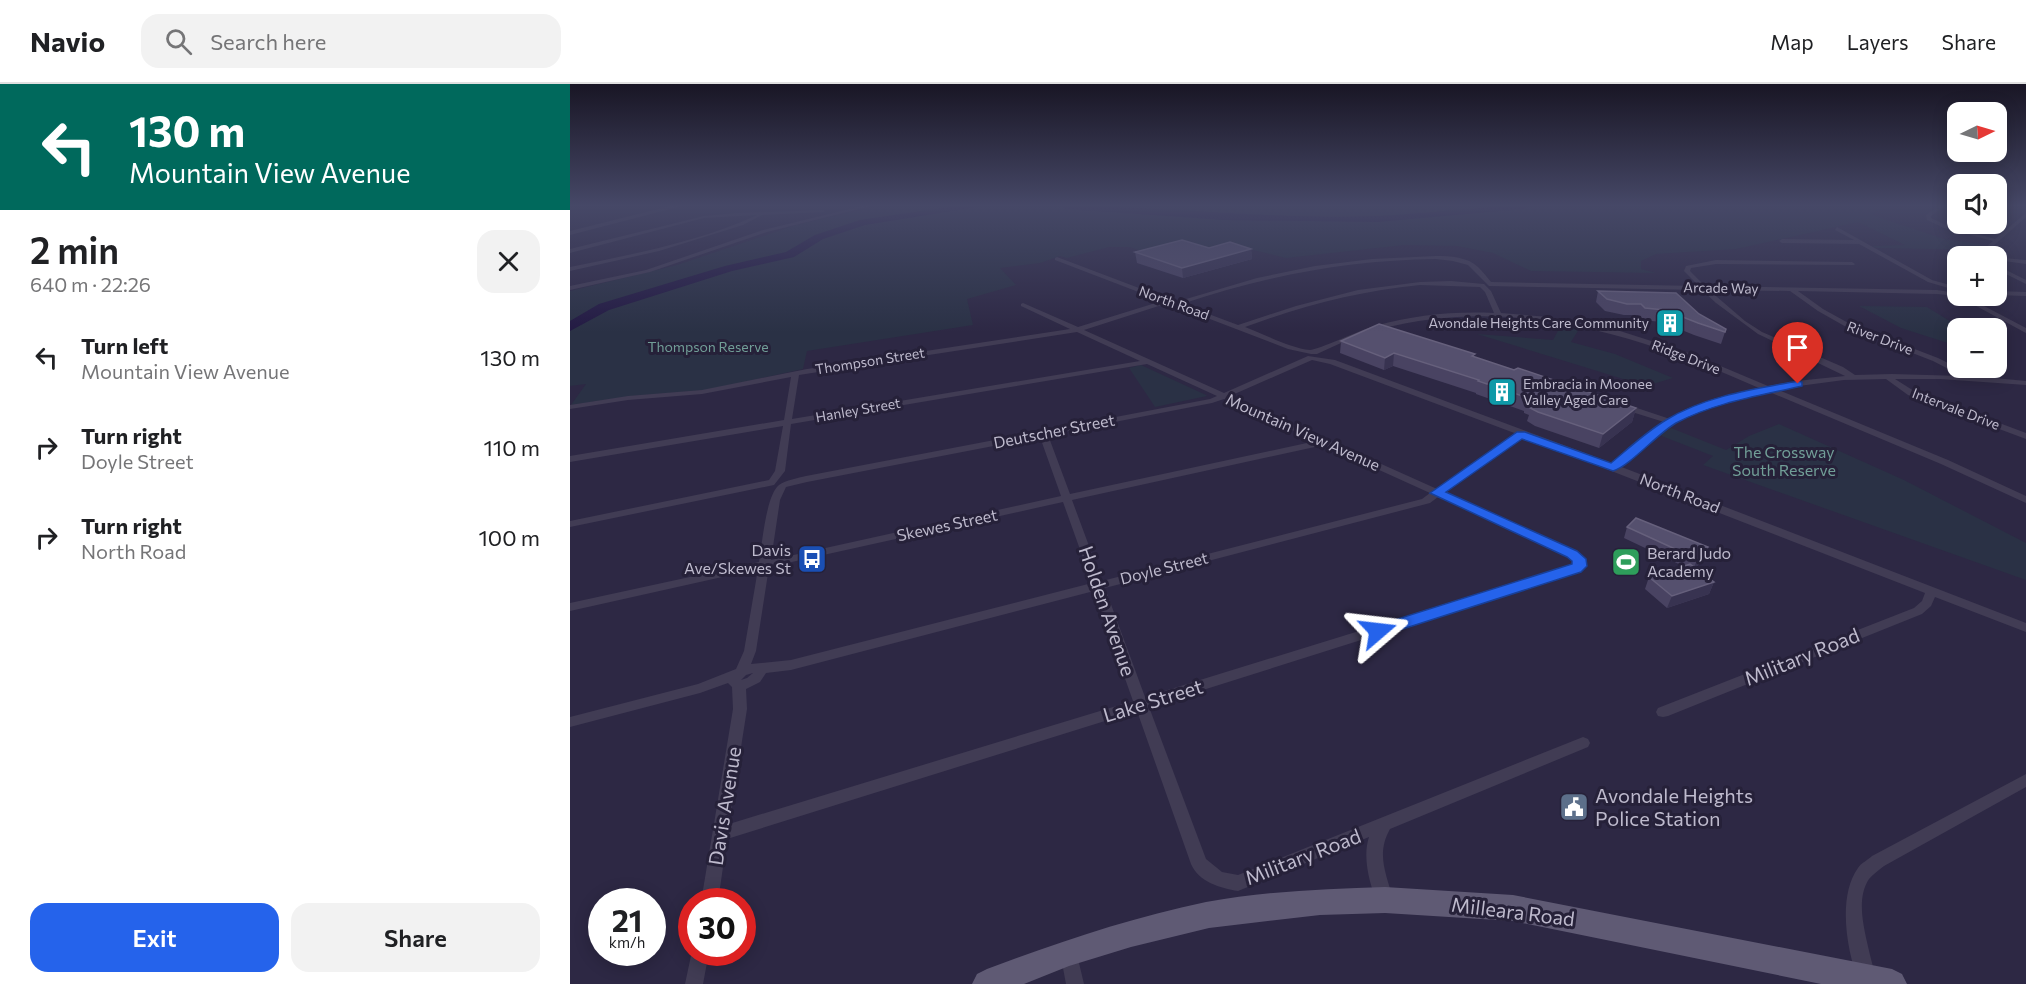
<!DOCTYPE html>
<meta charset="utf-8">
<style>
:root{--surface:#fff;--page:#f2f2f2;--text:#202124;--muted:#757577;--line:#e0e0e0;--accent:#2563eb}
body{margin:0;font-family:Commissioner,sans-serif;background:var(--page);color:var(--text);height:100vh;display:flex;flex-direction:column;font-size:22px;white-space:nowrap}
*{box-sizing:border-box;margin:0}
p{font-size:20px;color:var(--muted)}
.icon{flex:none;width:33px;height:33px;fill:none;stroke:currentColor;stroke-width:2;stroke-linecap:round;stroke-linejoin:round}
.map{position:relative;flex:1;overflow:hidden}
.drawer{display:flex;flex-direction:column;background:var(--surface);width:570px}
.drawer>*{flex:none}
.banner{background:#00695c;color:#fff;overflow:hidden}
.needle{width:39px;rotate:85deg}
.tools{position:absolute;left:1377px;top:18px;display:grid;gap:12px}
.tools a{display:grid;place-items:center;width:60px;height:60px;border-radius:12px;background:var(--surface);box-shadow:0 3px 15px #0003;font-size:30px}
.speed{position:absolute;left:18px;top:804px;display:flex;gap:12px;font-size:30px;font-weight:700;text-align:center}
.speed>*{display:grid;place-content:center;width:78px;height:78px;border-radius:50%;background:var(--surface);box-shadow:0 3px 15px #0003;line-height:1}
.speed small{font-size:15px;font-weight:400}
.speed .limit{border:9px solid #d22;background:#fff;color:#111}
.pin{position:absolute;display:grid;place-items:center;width:51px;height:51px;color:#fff;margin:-62px -26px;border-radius:50% 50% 50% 0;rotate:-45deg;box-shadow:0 0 6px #0007}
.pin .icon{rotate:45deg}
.me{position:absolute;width:66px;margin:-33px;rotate:73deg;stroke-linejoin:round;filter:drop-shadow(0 0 4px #0008)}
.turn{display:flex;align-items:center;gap:21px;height:126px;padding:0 30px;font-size:27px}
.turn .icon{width:78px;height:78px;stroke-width:2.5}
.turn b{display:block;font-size:42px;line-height:51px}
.round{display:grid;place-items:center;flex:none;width:63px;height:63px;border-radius:18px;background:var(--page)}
.head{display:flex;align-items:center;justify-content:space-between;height:102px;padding:0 30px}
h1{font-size:36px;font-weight:600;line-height:45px}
.action{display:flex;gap:12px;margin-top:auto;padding:12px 30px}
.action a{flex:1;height:69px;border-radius:18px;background:var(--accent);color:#fff;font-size:24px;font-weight:600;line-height:69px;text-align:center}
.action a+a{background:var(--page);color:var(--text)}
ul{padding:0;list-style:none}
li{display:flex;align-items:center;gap:18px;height:90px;padding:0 30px}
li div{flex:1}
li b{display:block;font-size:22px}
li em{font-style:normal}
header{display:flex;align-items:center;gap:36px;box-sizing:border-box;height:84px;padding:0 30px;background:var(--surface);border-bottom:2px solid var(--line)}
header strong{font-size:28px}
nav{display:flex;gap:33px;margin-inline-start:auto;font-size:21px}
.search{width:420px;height:54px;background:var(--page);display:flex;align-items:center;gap:15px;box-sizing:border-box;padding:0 21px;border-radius:18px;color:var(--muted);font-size:22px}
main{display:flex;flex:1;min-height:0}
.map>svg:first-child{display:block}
</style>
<header>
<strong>Navio</strong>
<div class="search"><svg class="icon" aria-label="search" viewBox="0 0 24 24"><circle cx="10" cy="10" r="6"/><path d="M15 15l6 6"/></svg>Search here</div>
<nav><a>Map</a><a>Layers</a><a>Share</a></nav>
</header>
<main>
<section class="drawer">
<div class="banner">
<div class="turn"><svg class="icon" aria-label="left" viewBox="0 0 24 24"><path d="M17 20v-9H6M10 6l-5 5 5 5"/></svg><div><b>130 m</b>Mountain View Avenue</div></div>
</div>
<div class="head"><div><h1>2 min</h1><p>640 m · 22:26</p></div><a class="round"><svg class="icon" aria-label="close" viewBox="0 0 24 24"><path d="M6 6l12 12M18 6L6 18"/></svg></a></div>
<ul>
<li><svg class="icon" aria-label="left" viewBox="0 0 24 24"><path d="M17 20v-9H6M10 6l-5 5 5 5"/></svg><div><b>Turn left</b><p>Mountain View Avenue</p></div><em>130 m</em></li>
<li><svg class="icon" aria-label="right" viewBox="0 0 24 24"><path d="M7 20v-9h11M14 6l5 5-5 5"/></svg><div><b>Turn right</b><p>Doyle Street</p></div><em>110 m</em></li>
<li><svg class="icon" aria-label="right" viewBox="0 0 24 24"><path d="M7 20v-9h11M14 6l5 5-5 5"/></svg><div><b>Turn right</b><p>North Road</p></div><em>100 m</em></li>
</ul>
<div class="action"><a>Exit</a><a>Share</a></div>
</section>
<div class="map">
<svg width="1456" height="900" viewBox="0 0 1456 900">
<rect width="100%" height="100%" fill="#2d2844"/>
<!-- green -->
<path fill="#2a3145" d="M308,122H1316L1302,131L1374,155L1410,160L1413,166L1306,164L1302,162L1335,161L1288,138L1166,165L1086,170L1071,177V185L1086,189L961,187L923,169L887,162L834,161L716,174L675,164L572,167L559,163H539L497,174L490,172L470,179L430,184L446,201L397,215L403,241L237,267L233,285L137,306L62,312L1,321L16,300L0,302V207L107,181L226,141Z
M1289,222L1357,223L1391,244H1388L1387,262L1331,244Z
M992,239L1011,242L1001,258L1045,270L1103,294L1076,302L907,250L983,256Z
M571,281L636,311L637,312L585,323L559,284Z
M1209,340L1334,396L1456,459V496L1133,381L1143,372L1089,351L1101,344L1156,366L1179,352Z"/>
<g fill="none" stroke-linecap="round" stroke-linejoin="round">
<!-- river -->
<path fill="#231a43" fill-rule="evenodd" d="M386,122H413L295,141L253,155L224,173L162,187L39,226L0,247V237L29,220L155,182L216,168L245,151L290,136Z
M492,122C597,122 702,136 807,132C857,130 907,122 957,122L953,125L807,138L654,136L496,125Z"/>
<!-- minor -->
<path fill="#413c54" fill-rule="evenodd" d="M292,122H301L197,148L80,188L0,206V202L76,186L193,146Z
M1369,122H1375L1361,132V134L1378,142L1425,155L1456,129V133L1422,163L1433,174L1456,176V180L1434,177L1433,182L1438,187L1456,196V200L1434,189L1428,183V175L1416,163L1423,157L1374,144L1357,136L1356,131Z
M253,126L255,128L192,131L173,141L89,167L0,187V183C63,170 129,158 187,131L134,134L0,169V165L134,132L167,129Z
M1267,143L1362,196L1387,203L1388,205L1385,206L1358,198L1289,160L1212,159L1209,157L1212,155L1284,156L1265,146Z
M866,172C880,172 898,173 908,183C913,188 917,193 921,198L1129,202L1114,187L1116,182L1146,176L1282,178L1285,180L1284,181L1146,180L1121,184L1120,187L1135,202L1367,206L1386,209L1388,212H1395L1456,244V249L1454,248L1388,212L1367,210L1228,207L1253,225L1282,241L1368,274L1404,292L1456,297V301L1370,295H1325L1344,307L1456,349V355L1338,311L1316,295L1274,296L1206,305L1378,376L1456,412V419L1371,380L1197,307L1141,322L1104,339L1081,355L1049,382L1456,539V548L1365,513L1361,522L1352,530L1098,632L1093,633L1088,632L1086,628L1088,624L1344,524L1352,517L1355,509L954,353L875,409L1006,468L1014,475L1015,482L1010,487L579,623L636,775L652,788L668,791L1013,653L1018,655L1020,659L1018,663L820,745C806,770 816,789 823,815L820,821L814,823L808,821C800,801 792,774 799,753L668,807C650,804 629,798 621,780L567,627L157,755L148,818H131L163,625L162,603L158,599L130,609L0,643V633L128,600L166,585L174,567L188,485L0,527V519L189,478C192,461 196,411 209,401C216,396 228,394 236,392L640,315L647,312L577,280L221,340L215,387L204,401L0,443V437L199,396L205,387L213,342L0,378V372L214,336L221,293L132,310L58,316L0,325V321L58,312L132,306L237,285L500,245L451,222V220L453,219L508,243L592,217L485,176V174L487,173L606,218L687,194L745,182L802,175ZM866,175L883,177L898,181L919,202L1132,206L1146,219L1188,250L1275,292L1226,297L1198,302L1122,270L1050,247L979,233L931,229L921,207L914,200L881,197L850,198L788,206L726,222L668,241L612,220C694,192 779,176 866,175ZM850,201L910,203L915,208L924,229C884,227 844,231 805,242C792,245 748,266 740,266C720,264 694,250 675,243C732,222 789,207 850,201ZM1139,206L1220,207L1248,227L1278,244L1363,277L1392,292L1322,290L1285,291L1273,283L1192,248L1175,237ZM598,219L718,265L741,270H747C767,261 788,250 810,245C944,211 1067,250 1189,304L1135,319L1100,335L1055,320H1049V324L1094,338L1074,351L1042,379L765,276L738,272L654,309L514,246ZM507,248L570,277L222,335L229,291ZM742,276L760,280L947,350L867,405L660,312ZM654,315L746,357L500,410L478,351L642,319ZM470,353L491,412L201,476L210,416L216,403L237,398ZM754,361L860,409L852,415L532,497L502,416ZM868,413L998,472L1004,476L1003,481L575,613L535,504L860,419ZM493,418L522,499L221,576L181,580L186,567L199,483ZM524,507L563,617L159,740L177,625L176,605L190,598L196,589L221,586ZM183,589L177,594L171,596L176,591Z
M1426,207L1456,208V212L1426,211Z
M1456,690V703L1314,782C1309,786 1303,790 1299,795C1285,816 1295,848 1300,871C1302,880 1306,889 1303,899L1299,900L1289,899C1277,868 1267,813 1288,784C1291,779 1298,776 1302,772Z
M499,859L505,862L514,900H496L490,868L493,862Z
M122,867V868H139L133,900H115Z"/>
<!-- tertiary -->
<path fill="#413c54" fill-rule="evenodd" d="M100,122H112L0,151V147Z"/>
<!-- primary -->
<path fill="#5f5a74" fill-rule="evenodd" d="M815,803L943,811L1322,885L1332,890L1337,900H1251L943,837L815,829L750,831L639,844L561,863L499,882L454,900H402L407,890L417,885C489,858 560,834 636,818C695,807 756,805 815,803Z"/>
</g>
<!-- wall -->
<path fill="#494362" d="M639,164L681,165L682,175L613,194L567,179L565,168Z
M1028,207L1129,230L1156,245L1151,260L1124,251L1092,238L1072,236L1068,231H1054L1035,227L1026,218Z
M771,257L904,273L1066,324L1062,338L1029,364L965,342L957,337L959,331L954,329V327L906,310V309L823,282L814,286L770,269Z
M1057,443L1138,463L1134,475L1125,484L1144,498L1139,510L1097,524L1075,505L1079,493L1089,489L1091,485L1103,486L1113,482L1054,454Z"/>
<!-- shaded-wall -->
<path fill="#383351" d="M681,165L682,175L613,194L612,184Z
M824,269L823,282L814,286L815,274Z
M1066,324L1062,338L1029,364L1033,350Z
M1138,463L1134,475L1123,487L1127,475Z
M1144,498L1139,510L1097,524L1102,512Z"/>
<!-- building -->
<path fill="#55506e" stroke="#66607c" stroke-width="1.5" d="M612,156L639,164L660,158L681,165L612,184L565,168Z
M1028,207L1106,209L1129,230L1156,245L1155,248L1128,239L1095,226L1075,224L1071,220H1057L1037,215Z
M809,240L905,270L902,272L944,286L948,284L1066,324L1033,350L968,328L960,324L967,319L956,315L958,314L908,297L909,296L824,269L815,274L771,257Z
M1066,434L1138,463L1127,475L1057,443Z
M1120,480L1144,498L1102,512L1079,493L1092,488L1091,485L1099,483L1103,486Z"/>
<!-- sky -->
<linearGradient id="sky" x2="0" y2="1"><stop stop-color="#191625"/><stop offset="0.49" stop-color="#464867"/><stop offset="1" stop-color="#464867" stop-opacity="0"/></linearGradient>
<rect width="1456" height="248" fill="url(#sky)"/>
<!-- route -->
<path fill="#2563eb" stroke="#184099" stroke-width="1.5" d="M1228,297L1232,298V302C1189,312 1146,318 1106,339C1087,350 1060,382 1043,387L952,355L876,408L1007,467L1016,475L1017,482L1011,488L814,551H802L800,547L802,543L1002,480V477L997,473L860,409L947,348H955L1041,379C1059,364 1076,348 1096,336C1135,312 1184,305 1228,297Z"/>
<!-- icons -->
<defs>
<g id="building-square" transform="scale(1.5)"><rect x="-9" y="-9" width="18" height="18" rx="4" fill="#0f9aa8" stroke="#262139"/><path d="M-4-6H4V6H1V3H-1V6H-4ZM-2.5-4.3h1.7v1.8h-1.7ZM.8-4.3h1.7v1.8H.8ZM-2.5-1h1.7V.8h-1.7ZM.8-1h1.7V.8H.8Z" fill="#fff"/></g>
<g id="bus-square" transform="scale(1.5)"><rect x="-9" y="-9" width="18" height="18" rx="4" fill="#1a4fb4" stroke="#262139"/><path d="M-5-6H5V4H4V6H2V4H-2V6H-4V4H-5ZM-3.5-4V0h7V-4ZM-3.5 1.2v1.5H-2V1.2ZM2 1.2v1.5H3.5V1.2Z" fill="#fff"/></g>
<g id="stadium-square" transform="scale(1.5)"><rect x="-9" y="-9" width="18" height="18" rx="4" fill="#2e9e5b" stroke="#262139"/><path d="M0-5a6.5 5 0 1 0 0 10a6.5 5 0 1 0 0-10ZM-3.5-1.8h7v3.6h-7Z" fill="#fff"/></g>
<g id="civic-square" transform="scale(1.5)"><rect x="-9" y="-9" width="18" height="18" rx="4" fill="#5c6f8a" stroke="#262139"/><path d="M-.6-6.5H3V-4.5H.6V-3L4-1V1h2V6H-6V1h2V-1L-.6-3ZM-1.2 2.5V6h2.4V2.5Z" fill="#fff"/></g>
</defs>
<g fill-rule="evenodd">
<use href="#building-square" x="1100" y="239"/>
<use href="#building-square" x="932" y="308"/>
<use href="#bus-square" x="242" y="475"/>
<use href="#stadium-square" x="1056" y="478"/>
<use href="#civic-square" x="1004" y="723"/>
</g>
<g text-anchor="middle" stroke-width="6" stroke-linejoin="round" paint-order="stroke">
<!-- far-street labels -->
<g font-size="14" fill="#bebacd" stroke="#262139">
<text transform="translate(1151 204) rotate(1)" y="5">Arcade Way</text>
<text transform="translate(604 219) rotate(20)" y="5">North Road</text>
<text transform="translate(1310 254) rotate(21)" y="5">River Drive</text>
<text transform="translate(1116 273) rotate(21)" y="5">Ridge Drive</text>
<text transform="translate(300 277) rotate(-9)" y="5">Thompson Street</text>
<text transform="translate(1386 325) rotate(21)" y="5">Intervale Drive</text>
<text transform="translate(288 326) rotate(-10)" y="5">Hanley Street</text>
</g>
<!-- far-poi labels -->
<g font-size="14" fill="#bebacd" stroke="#262139" text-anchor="end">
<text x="1079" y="244">Avondale Heights Care Community</text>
<text x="953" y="305" text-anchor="start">Embracia in Moonee<tspan x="953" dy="16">Valley Aged Care</tspan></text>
</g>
<!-- far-park labels -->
<g font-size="14" fill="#719e97" stroke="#262139">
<text x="138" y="268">Thompson Reserve</text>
</g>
<!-- street labels -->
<g font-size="16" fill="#bebacd" stroke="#262139">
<text transform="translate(484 347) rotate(-11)" y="6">Deutscher Street</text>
<text transform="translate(733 348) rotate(24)" y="6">Mountain View Avenue</text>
<text transform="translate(1110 409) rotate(21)" y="6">North Road</text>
<text transform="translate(377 441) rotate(-12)" y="6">Skewes Street</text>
<text transform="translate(594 484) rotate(-14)" y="6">Doyle Street</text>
</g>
<!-- park labels -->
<g font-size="16" fill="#719e97" stroke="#262139">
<text x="1214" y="374">The Crossway<tspan x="1214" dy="18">South Reserve</tspan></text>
</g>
<!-- poi labels -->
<g font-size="16" fill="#bebacd" stroke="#262139" text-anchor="end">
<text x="221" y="472">Davis<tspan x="221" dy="18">Ave/Skewes St</tspan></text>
<text x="1077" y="475" text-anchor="start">Berard Judo<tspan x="1077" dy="18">Academy</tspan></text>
</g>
<!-- near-street labels -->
<g font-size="20" fill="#bebacd" stroke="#262139">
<text transform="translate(537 527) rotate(71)" y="7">Holden Avenue</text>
<text transform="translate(1232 573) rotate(-22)" y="7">Military Road</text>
<text transform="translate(583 617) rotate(-17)" y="7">Lake Street</text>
<text transform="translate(155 722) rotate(-81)" y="7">Davis Avenue</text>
<text transform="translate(733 773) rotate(-21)" y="7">Military Road</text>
<text transform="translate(943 828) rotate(7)" y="7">Milleara Road</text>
</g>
<!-- near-poi labels -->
<g font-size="20" fill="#bebacd" stroke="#262139" text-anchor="start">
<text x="1025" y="719">Avondale Heights<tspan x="1025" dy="23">Police Station</tspan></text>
</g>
</g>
</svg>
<div class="tools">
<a><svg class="needle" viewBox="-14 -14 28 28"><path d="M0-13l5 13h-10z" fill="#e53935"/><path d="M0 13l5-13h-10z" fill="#757577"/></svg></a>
<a><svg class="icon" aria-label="sound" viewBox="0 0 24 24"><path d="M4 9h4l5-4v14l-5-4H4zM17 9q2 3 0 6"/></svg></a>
<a>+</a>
<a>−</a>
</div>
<div class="speed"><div>21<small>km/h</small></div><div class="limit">30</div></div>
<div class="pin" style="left:1228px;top:300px;background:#d93025"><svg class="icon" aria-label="arrive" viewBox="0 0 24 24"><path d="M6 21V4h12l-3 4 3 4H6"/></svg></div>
<svg class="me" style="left:808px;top:547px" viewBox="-20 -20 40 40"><path d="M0-17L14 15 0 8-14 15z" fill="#2563eb" stroke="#fff" stroke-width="4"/></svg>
</div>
</main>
